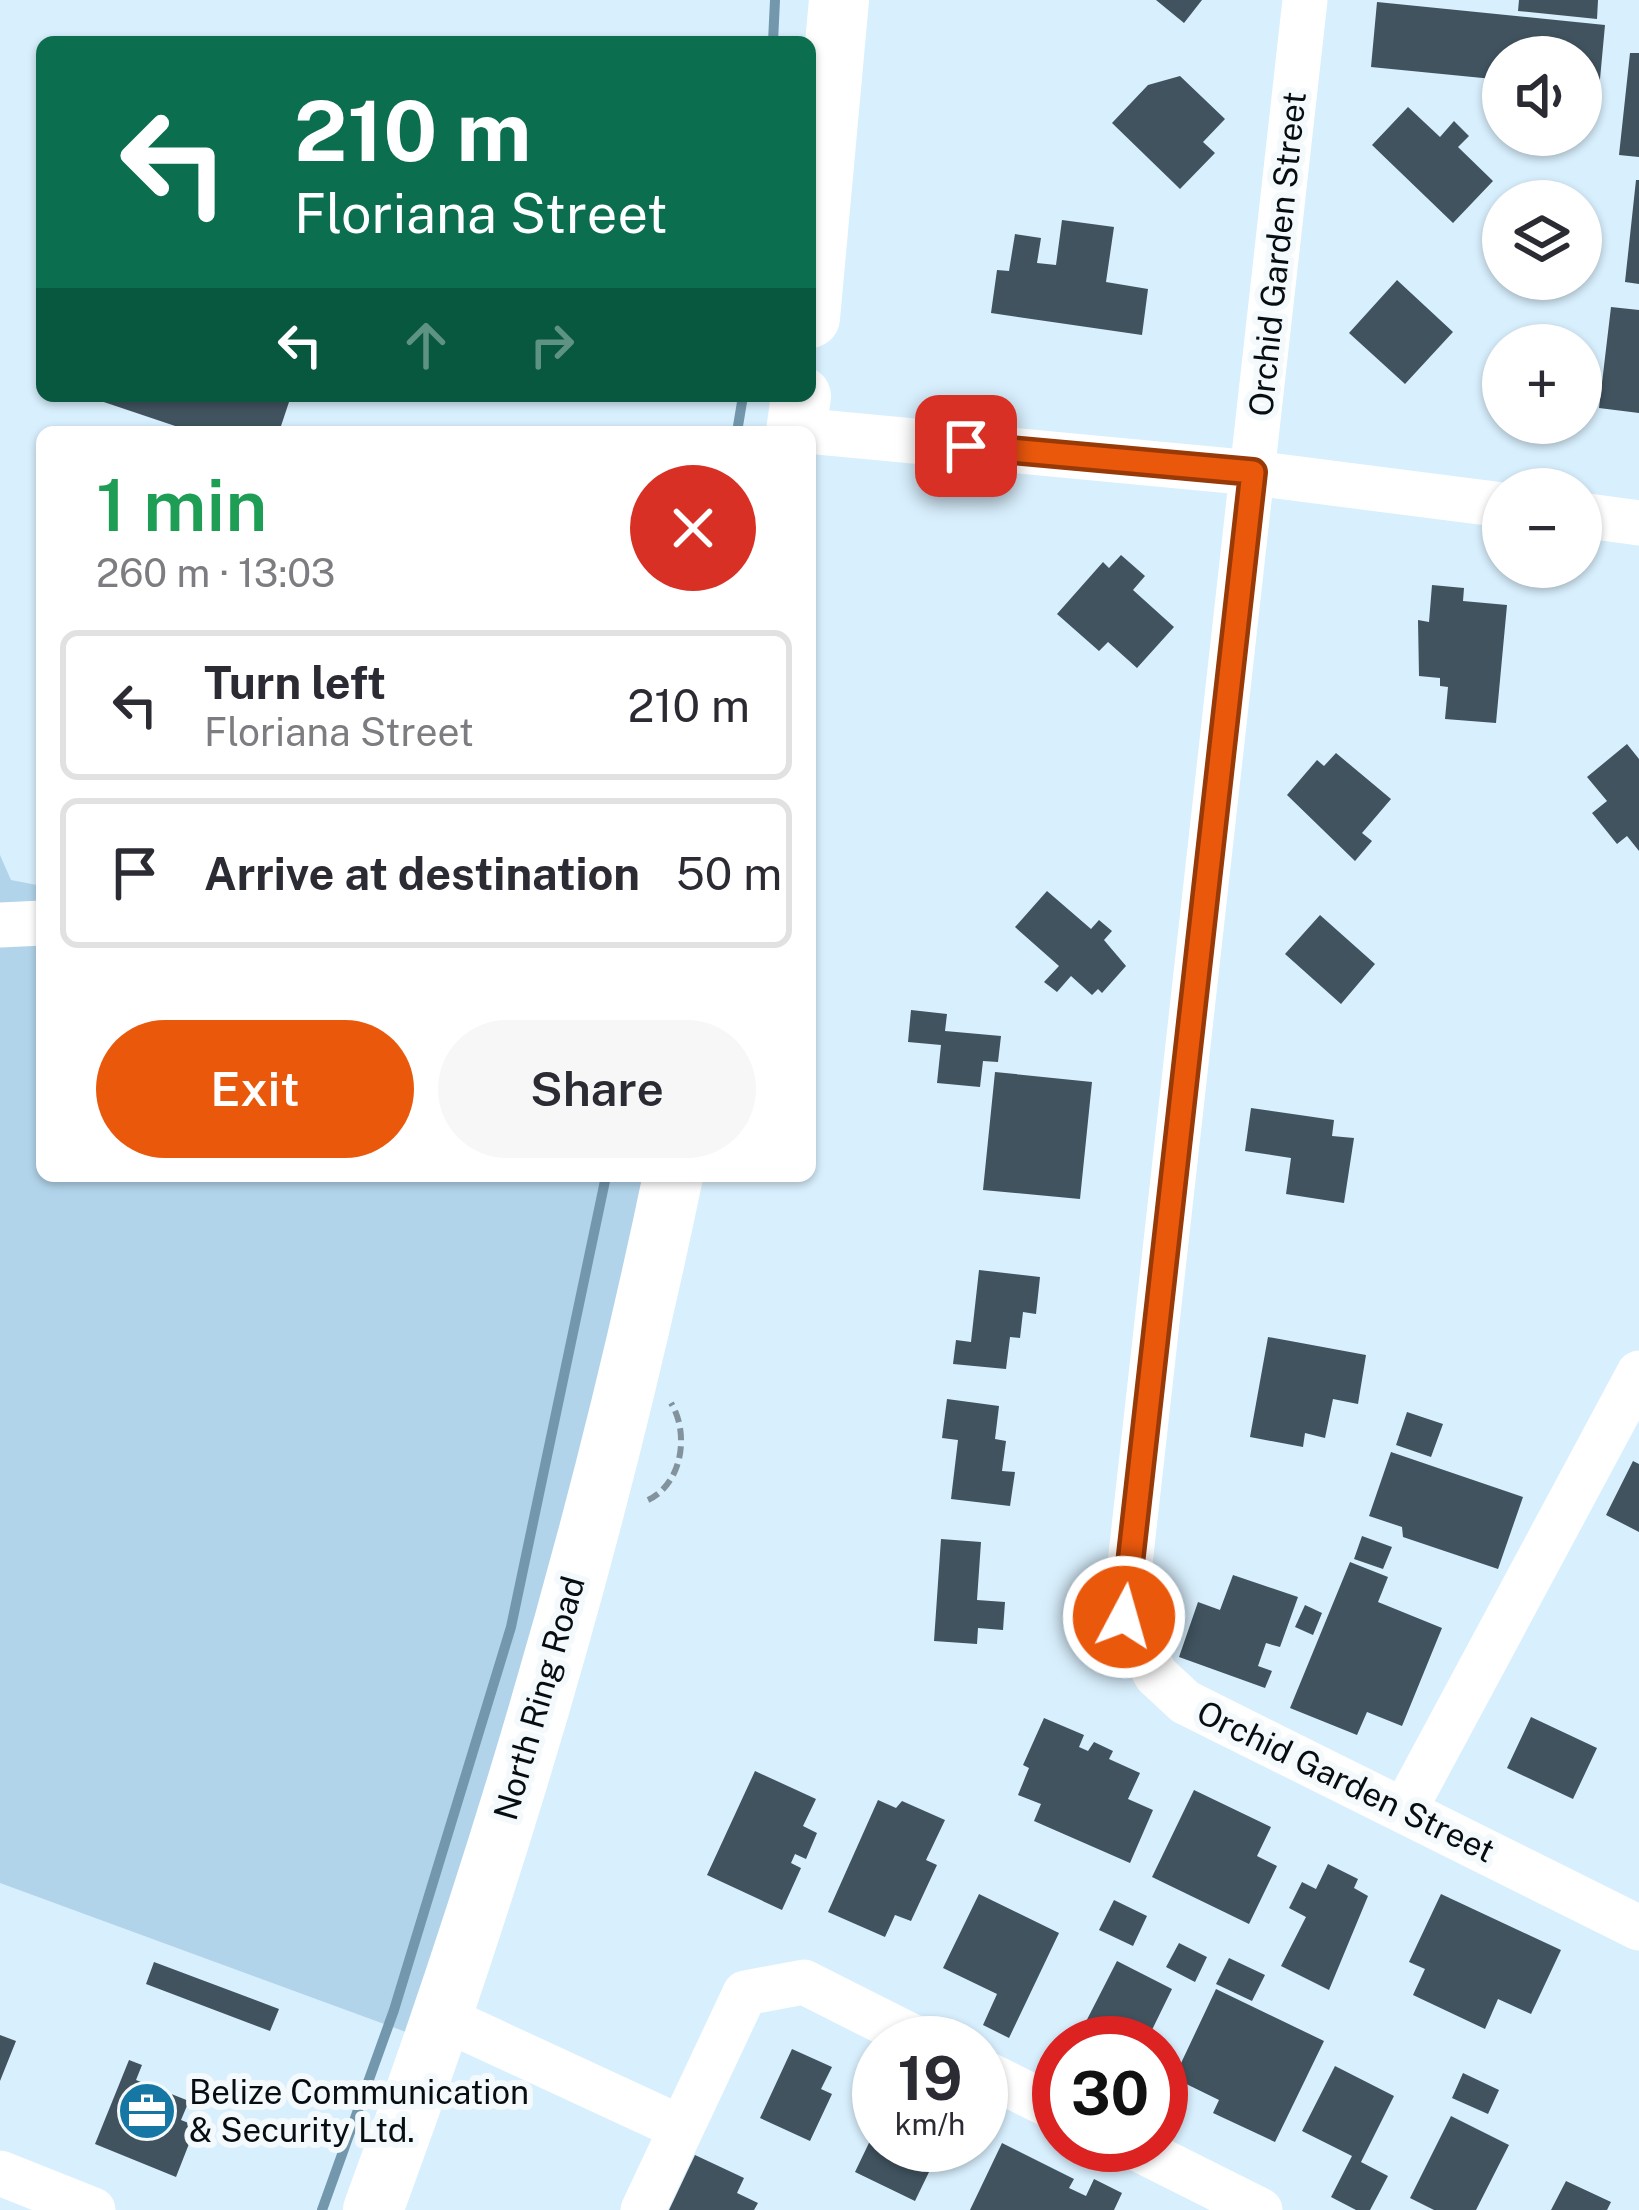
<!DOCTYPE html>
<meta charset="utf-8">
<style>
:root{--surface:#fff;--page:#f7f7f7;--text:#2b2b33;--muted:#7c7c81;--line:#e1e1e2;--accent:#ea580c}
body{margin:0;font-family:"Public Sans",sans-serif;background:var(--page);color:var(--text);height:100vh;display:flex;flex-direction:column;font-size:45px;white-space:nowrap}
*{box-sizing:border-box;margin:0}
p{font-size:39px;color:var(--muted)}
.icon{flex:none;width:66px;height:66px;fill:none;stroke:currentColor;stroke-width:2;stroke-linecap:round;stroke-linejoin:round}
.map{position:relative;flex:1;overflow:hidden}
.side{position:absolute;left:36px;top:426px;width:780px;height:756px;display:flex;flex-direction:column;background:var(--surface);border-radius:18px;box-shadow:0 3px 9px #0004}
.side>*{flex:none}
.banner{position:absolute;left:36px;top:36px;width:780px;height:366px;border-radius:18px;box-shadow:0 3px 9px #0004;background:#0b6e4f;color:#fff;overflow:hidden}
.tools{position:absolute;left:1482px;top:36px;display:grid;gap:24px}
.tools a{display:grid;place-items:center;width:120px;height:120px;border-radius:50%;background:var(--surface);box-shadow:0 3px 9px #0004;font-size:60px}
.speed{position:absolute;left:852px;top:2016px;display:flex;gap:24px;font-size:60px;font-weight:700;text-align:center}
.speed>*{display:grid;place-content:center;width:156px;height:156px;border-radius:50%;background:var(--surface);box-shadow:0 3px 9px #0004;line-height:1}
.speed small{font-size:30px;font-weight:400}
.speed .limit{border:18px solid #d22;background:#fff;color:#111}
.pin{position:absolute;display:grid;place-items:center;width:102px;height:102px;color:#fff;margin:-51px;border-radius:24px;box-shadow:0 6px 18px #0006}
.me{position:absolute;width:132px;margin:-66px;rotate:6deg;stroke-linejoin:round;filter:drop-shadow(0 0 9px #0008)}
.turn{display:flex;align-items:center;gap:42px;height:252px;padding:0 60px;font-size:54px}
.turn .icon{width:156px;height:156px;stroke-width:2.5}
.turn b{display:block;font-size:84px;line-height:102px}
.lanes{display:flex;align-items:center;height:114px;padding:0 60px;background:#0003;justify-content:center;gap:60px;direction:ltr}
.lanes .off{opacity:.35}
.round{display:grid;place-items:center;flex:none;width:126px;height:126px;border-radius:63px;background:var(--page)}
.headline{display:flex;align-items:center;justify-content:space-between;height:204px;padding:0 60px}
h1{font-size:72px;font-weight:600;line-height:90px;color:#1e9e55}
.action{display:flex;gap:24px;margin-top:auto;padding:24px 60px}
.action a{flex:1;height:138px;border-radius:72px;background:var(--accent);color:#fff;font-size:48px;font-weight:600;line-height:138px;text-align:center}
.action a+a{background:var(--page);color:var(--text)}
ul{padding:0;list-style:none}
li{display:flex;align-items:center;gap:36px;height:150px;margin:0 24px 18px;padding:0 36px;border:6px solid var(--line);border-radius:18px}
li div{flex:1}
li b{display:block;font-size:45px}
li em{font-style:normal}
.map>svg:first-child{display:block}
</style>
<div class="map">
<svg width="1639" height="2210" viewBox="0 0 1639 2210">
<rect width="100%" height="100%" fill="#d8effd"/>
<!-- green -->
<path fill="#b2d4ea" d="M0,855L11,880L42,886V1176H673L592,1516L406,2032L0,1883Z"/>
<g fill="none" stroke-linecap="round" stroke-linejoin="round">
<!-- stream -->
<path stroke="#7397ad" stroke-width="10" d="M773,42L775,0
M737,432L743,396
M322,2210L394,2010L511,1627L606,1176"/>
</g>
<!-- building -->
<path fill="#40535f" d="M1156,0H1202L1184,23Z
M1519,0H1598L1597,19L1518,11Z
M1377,2L1605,25L1599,90L1581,88V57H1503V80L1371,67Z
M1630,53H1639V157L1619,155Z
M1180,76L1225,119L1203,142L1215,153L1180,189L1112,123L1148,85Z
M1408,107L1440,137L1454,121L1469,136L1458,147L1493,181L1453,223L1372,145Z
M1636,180H1639V284L1625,282Z
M1062,220L1114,227L1106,282L1148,289L1142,335L991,313L997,270L1009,271L1015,234L1041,238L1037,263L1056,265Z
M1397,280L1453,332L1405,384L1349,333Z
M1611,307L1639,310V413L1599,408Z
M86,396H291L279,432H193Z
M1121,555L1145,576L1133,590L1174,627L1137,668L1108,642L1099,651L1057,614L1103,562L1109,568Z
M1432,585L1464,588L1463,601L1507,605L1496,723L1445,719L1448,687L1440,686V678L1419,676L1418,620L1429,622Z
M1627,744L1639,759V851L1627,836L1617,844L1592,813L1607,801L1587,777Z
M1336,753L1391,799L1362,833L1372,841L1355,861L1287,795L1317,760L1324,766Z
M1047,891L1091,929L1099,920L1112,931L1104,940L1126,966L1102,993L1098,989L1092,995L1071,976L1057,992L1044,982L1059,966L1015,927Z
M1320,915L1375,964L1341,1004L1285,954Z
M911,1010L947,1014L945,1031L1001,1036L998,1062L983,1061L980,1087L937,1083L941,1045L908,1042Z
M995,1072L1092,1082L1080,1199L983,1190Z
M1251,1108L1334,1120L1332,1136L1354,1138L1344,1203L1286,1194L1291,1158L1245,1151Z
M979,1270L1040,1277L1036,1314L1023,1312L1020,1338L1010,1337L1006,1369L953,1364L956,1340L971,1342Z
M1268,1337L1366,1355L1358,1404L1333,1399L1325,1438L1305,1433L1303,1447L1250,1437Z
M947,1399L999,1406L995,1439L1006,1441L1002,1471L1015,1472L1010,1506L951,1499L958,1440L942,1438Z
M1407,1412L1443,1424L1431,1457L1396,1445Z
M1391,1452L1523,1497L1498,1569L1403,1537L1402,1527L1369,1516Z
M1633,1461L1639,1464V1532L1606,1515Z
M1362,1536L1392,1547L1383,1569L1354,1559Z
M941,1539L981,1542L977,1600L1005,1602L1003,1630L978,1628L977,1644L934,1641Z
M1350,1562L1388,1577L1378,1602L1442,1628L1402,1726L1367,1712L1357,1735L1290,1708Z
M1233,1575L1298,1597L1280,1647L1266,1643L1258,1666L1272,1671L1265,1688L1179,1657L1198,1602L1220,1610Z
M1305,1605L1322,1613L1313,1635L1295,1627Z
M1531,1717L1597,1748L1573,1799L1507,1768Z
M1044,1718L1084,1735L1079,1747L1088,1751L1094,1742L1113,1751L1109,1759L1140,1773L1128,1799L1153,1810L1130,1863L1034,1821L1041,1804L1018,1795L1029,1768L1023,1765Z
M755,1771L816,1799L803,1826L817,1833L806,1859L795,1854L791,1863L801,1868L782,1910L707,1875Z
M1194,1790L1271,1827L1257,1856L1277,1866L1249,1924L1152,1877Z
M878,1800L896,1808L902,1801L945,1820L926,1860L937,1865L911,1921L895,1915L885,1937L828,1912Z
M1328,1864L1358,1879L1354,1888L1368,1896L1329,1990L1281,1966L1306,1917L1289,1908L1302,1882L1316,1889Z
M979,1894L1059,1933L1009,2038L983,2025L997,1994L943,1968Z
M1441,1894L1561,1950L1531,2014L1498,1999L1485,2029L1413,1995L1425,1969L1409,1962Z
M1114,1900L1147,1916L1133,1946L1099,1930Z
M1179,1943L1207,1957L1195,1982L1166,1967Z
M1229,1958L1265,1975L1252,2001L1216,1984Z
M1117,1961L1172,1989L1149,2036L1168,2045L1161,2059V2043H1075Z
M154,1962L279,2009L270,2031L146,1984Z
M1216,1989L1324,2041L1275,2142L1213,2113L1219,2100L1174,2078Z
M0,2035L16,2041L0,2081Z
M792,2049L832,2067L821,2089L832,2094L810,2141L760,2118Z
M129,2060L142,2065L136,2080L189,2101L181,2120L196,2126L176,2177L95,2144Z
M1335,2066L1394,2096L1361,2162L1388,2176L1370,2210H1356L1331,2197L1352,2156L1302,2131Z
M1463,2073L1499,2090L1488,2114L1452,2098Z
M1451,2116L1509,2145L1476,2210H1434L1410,2198Z
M879,2122V2145H942L915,2201L855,2172Z
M1002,2143L1074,2179L1069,2188L1086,2196L1094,2179L1122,2193L1114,2210H970Z
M695,2155L744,2178L737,2193L758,2203L754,2210H669Z
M1566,2181L1611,2202L1607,2210H1551Z"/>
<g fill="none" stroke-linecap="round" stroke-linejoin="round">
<!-- path -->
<path stroke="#83939e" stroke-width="6" stroke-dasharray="12 6" stroke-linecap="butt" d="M648,1500C682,1484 690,1434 671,1403"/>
<!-- minor -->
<path stroke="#fff" stroke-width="45" d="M1305,0L1124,1617L1156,1675L1185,1702L1639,1928
M797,430L1253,473L1503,505
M1581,515L1639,523
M0,925L42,923
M1405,1809L1639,1373
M439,2016L681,2128
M981,2071L1059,2110
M1130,2145L1260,2210
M0,2173L93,2210
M643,2210L745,1993L804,1982L925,2043"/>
<!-- major -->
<path stroke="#fff" stroke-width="60" d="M810,318L839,0
M796,432L801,396
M373,2210C497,1874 600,1527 673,1176"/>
</g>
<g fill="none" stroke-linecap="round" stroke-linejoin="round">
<!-- route casing -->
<g stroke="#983908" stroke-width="30">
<path id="route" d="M966,446L1253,472L1124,1617"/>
</g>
<!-- route -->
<use href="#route" stroke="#ea580c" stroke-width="21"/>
</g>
<!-- icons -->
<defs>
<g id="office-disc" transform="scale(3)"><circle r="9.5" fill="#1777a4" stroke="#f4f9fc"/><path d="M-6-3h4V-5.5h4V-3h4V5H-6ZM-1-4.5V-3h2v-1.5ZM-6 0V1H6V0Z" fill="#fff"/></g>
</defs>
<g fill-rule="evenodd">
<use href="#office-disc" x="147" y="2111"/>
</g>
<g text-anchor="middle" stroke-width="12" stroke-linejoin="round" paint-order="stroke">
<!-- street labels -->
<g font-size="33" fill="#070e13" stroke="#f4f9fc">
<text transform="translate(1277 254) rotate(-84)" y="12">Orchid Garden Street</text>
<text transform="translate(539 1698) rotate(-74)" y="12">North Ring Road</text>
<text transform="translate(1346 1781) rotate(26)" y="12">Orchid Garden Street</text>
</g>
<!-- poi labels -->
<g font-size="33" fill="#070e13" stroke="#f4f9fc" text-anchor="start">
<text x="189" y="2104">Belize Communication<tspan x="189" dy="38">&amp; Security Ltd.</tspan></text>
</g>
</g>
</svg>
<div class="tools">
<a><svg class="icon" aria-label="sound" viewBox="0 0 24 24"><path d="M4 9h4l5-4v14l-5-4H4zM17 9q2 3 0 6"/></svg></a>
<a><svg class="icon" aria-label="layers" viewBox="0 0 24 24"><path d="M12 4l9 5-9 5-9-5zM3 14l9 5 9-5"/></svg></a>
<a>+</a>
<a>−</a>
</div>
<div class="speed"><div>19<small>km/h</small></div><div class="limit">30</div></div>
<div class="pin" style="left:966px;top:446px;background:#d93025"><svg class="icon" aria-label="arrive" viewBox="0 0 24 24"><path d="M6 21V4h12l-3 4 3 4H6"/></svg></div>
<svg class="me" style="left:1124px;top:1617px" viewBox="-20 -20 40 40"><circle r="17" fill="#ea580c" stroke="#fff" stroke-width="3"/><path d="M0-11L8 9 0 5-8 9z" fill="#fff"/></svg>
<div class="banner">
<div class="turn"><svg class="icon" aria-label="left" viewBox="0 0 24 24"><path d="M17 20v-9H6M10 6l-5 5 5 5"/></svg><div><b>210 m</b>Floriana Street</div></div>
<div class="lanes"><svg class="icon" aria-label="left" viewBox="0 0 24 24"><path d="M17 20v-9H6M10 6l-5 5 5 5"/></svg><svg class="icon off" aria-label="ahead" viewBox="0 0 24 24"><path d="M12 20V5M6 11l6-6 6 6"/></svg><svg class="icon off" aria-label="right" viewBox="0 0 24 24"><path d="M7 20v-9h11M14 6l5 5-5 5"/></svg></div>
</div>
<section class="side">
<div class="headline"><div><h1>1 min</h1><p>260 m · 13:03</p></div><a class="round" style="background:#d93025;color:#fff"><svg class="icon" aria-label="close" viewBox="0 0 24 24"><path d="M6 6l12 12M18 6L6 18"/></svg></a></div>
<ul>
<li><svg class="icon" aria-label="left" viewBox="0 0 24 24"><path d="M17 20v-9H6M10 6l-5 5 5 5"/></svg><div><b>Turn left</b><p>Floriana Street</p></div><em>210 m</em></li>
<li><svg class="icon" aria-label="arrive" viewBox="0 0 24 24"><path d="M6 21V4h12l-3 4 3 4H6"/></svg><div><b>Arrive at destination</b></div><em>50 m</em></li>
</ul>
<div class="action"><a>Exit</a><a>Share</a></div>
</section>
</div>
